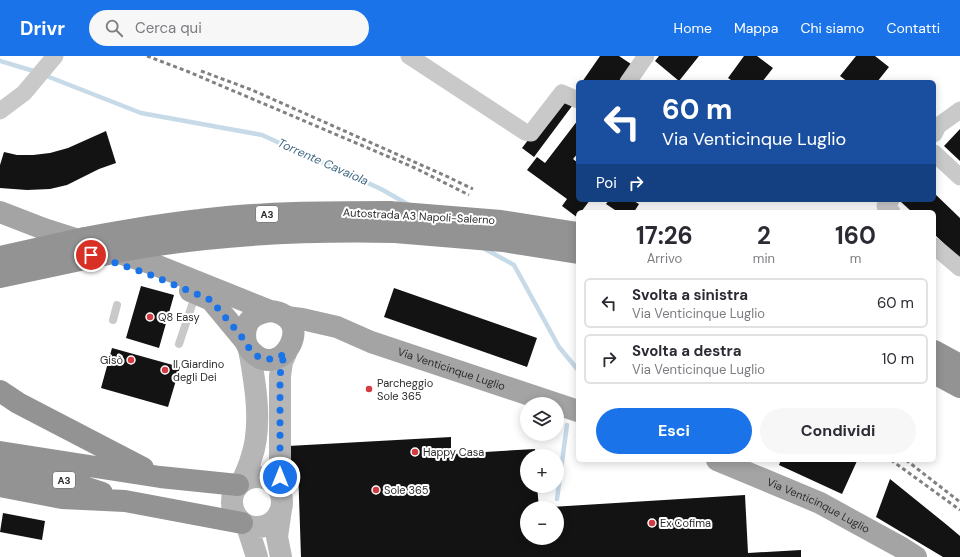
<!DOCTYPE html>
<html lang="it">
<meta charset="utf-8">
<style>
:root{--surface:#fff;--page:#f7f7f7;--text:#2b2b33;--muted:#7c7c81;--line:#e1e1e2;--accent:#1a73e8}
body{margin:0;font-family:"DM Sans",sans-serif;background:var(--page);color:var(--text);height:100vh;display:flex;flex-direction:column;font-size:15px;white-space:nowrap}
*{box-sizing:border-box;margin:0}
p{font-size:13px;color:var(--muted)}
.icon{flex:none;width:22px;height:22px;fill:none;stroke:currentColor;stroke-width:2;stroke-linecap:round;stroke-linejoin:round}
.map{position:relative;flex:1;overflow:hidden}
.drawer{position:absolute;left:576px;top:154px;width:360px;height:252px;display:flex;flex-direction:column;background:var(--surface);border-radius:6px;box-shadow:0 2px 10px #0003}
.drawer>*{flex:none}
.banner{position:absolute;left:576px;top:24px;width:360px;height:122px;border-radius:6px;box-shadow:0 2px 10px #0003;background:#1a4fa0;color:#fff;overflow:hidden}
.buttons{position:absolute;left:520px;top:341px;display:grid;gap:8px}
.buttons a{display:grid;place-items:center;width:44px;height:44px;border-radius:50%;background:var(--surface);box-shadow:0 2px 10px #0003;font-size:20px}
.pin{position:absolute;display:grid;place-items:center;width:34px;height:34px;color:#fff;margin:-17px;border:2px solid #fff;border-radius:50%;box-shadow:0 1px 4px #0007}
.me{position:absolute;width:44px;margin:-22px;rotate:0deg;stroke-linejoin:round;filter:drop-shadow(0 0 3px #0008)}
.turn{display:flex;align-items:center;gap:14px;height:84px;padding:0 20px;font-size:18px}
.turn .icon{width:52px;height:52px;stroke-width:2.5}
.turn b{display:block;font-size:28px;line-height:34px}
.then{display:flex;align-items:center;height:38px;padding:0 20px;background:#0003;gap:8px;font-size:15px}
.eta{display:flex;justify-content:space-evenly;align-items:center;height:68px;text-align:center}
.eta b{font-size:24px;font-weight:700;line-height:28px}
.button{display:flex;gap:8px;margin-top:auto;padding:8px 20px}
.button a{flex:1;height:46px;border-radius:24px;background:var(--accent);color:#fff;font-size:16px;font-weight:700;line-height:46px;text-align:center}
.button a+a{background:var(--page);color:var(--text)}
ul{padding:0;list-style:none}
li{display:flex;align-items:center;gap:12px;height:50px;margin:0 8px 6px;padding:0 12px;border:2px solid var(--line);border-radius:6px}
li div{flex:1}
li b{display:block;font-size:15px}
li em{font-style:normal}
header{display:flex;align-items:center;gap:24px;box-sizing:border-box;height:56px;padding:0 20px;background:var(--accent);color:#fff}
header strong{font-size:19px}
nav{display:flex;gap:22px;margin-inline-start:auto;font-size:14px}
.search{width:280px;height:36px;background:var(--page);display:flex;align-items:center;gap:10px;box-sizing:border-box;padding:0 14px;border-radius:22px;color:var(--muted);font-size:15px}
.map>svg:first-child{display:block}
</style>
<header>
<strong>Drivr</strong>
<div class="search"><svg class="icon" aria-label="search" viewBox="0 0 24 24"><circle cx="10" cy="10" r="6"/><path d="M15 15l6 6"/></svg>Cerca qui</div>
<nav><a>Home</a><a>Mappa</a><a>Chi siamo</a><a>Contatti</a></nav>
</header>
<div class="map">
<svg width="960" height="501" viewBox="0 0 960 501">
<rect width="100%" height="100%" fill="#fff"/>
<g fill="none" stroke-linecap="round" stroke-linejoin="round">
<!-- stream -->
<path stroke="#c7dae7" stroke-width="4.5" d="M0,5L37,16
M44,19L141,57L262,79L381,133L409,149
M485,193L514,209L559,291L578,314
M557,443L567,369"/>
</g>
<!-- building -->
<path fill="#131313" d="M600,0H619L634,10L623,26H582Z
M659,0H699L679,25L655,5Z
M744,0H757L773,12L762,26H734L728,22Z
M856,0H875L889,11L877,26H848L840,20Z
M561,41L572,50L534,101L522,92Z
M578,64V97L573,103L578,107V144H590L581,156H578V162L562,150L567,143L527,114L537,101L545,107Z
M960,73V105L944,90Z
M106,75L116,107L99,113L67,129L50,133L27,134L0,132V109L4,96L17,99H33L50,97L68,92Z
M934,137L960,162V203L934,178V156H912L901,146L903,144H934Z
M609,144H632L639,148L634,156H618L606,148Z
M141,230L174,239L159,292L126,282Z
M394,232L537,282L527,311L384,261Z
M112,292L180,311L168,351L101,332Z
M451,381V398L535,393L536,400H527V430H537L539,452H527V482H557V452H551V451L745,439L748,497L801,494V501H301L298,411H289L288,390Z
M781,404H854L857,405L842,438L779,409Z
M890,423L947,469L960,480V501H943L876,461Z
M3,457L45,465L42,484L0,476Z"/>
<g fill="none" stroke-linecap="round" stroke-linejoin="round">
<!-- service -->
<path stroke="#c9c9c9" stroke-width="8" d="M113,264L117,249
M179,288L193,246L200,245"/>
<!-- minor -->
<path stroke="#c9c9c9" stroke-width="17" d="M409,0L525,76L531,77L562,37L578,44
M628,26L646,0
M0,55L24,37L55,0
M934,78L938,70L960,54
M934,97L960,121
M891,144L885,150L892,156
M934,190L960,212"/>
<!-- secondary -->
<path stroke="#b6b6b6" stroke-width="22" d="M232 446a25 25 0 1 1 50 0a25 25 0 1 1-50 0Z
M242,426C245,418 249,411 251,403C263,370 255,326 249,293
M280,436V320L282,306L286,297
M247,470L257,501
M281,501L277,481L281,453"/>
<!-- primary -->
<g stroke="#a4a4a4" stroke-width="22">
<path d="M0,156L44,173L153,208L270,255C318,260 282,328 251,295C243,287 243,270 252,262C258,257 263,256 270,255"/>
<path d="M190,235L211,244L245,285"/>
<path id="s1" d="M286,261L302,263L337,271L371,286L578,355"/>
<path id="s2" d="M717,404L820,447L902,492L916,501"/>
</g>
<!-- motorway -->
<path stroke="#939393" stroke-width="22" d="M85,182C123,175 161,168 200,164C263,156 326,156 389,156
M127,194C216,178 306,174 395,176
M934,295L960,309
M934,317L960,331
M0,335L18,347L143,412
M0,396L160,421L238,429
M0,414L66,425L102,437
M0,430L62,442L125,445L242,467"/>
<!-- rail -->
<path stroke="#818181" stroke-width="3" stroke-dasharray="4 3" stroke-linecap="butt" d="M147,0L189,16L415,112L469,139
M201,15L252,34L446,120L473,133
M891,404L960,454
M906,404L960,446"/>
<!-- motorway-bridge -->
<path stroke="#939393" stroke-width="22" d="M389,156L501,165L578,177
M395,176L503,185L578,197
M0,201L85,182
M0,221L127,194"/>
</g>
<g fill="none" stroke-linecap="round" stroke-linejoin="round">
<!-- route -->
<path stroke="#1a73e8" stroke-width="7" stroke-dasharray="0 12.6" d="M91,199L146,217L211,244L245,285C254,304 268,308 286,297L282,306L280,320V421"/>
</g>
<!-- markers -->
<g fill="#d43c43" stroke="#fff" stroke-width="1.5">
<circle cx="150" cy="261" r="4"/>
<circle cx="131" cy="304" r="4"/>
<circle cx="165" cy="314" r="4"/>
<circle cx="369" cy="333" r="4"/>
<circle cx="415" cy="396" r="4"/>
<circle cx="376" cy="434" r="4"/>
<circle cx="652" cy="467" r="4"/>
</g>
<g text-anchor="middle" stroke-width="4" stroke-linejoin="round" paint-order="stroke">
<!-- shield labels -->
<g fill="#fff" stroke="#6b6b6b" stroke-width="1">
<rect x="256" y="150" width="22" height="16" rx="3"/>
<rect x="53" y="416" width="22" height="16" rx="3"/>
</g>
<g font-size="10" font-weight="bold" fill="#2c2c2c">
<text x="267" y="162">A3</text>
<text x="64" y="428">A3</text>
</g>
<!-- street labels -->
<g font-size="11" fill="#2c2c2c" stroke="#fff">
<text transform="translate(419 160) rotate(3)" y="4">Autostrada A3 Napoli-Salerno</text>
<text dy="4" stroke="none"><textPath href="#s1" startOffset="174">Via Venticinque Luglio</textPath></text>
<text dy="4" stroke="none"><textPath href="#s2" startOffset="111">Via Venticinque Luglio</textPath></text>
</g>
<!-- poi labels -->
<g font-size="11" fill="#2c2c2c" stroke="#fff" text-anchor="start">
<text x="158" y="265">Q8 Easy</text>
<text x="123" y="308" text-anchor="end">Gisò</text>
<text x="173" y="312">Il Giardino<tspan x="173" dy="13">degli Dei</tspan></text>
<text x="377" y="331">Parcheggio<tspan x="377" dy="13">Sole 365</tspan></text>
<text x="423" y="400">Happy Casa</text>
<text x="384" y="438">Sole 365</text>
<text x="660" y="471">Ex Cofima</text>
</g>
<!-- water labels -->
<g font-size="12" font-style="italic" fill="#426985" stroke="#fff">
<text transform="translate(323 106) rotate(24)" y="4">Torrente Cavaiola</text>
</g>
</g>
</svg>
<div class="buttons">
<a><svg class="icon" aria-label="layers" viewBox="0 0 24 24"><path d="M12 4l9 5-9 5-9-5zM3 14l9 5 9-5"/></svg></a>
<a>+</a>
<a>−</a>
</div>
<div class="pin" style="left:91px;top:199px;background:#d93025"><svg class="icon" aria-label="arrive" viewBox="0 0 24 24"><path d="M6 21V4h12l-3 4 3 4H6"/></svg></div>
<svg class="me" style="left:280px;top:421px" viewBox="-20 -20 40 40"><circle r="17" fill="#1a73e8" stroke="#fff" stroke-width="3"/><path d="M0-11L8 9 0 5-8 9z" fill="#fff"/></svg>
<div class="banner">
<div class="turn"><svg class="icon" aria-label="left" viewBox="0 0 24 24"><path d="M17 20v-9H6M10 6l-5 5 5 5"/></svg><div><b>60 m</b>Via Venticinque Luglio</div></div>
<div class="then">Poi<svg class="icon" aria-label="right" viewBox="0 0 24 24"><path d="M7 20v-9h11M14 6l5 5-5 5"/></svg></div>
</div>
<section class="drawer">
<div class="eta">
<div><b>17:26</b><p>Arrivo</p></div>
<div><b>2</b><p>min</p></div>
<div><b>160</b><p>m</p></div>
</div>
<ul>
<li><svg class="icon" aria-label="left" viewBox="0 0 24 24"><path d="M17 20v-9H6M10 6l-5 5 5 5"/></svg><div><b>Svolta a sinistra</b><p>Via Venticinque Luglio</p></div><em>60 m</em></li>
<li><svg class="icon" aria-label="right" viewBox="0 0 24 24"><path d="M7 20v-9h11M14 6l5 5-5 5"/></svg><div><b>Svolta a destra</b><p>Via Venticinque Luglio</p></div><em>10 m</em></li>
</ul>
<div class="button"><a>Esci</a><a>Condividi</a></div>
</section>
</div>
